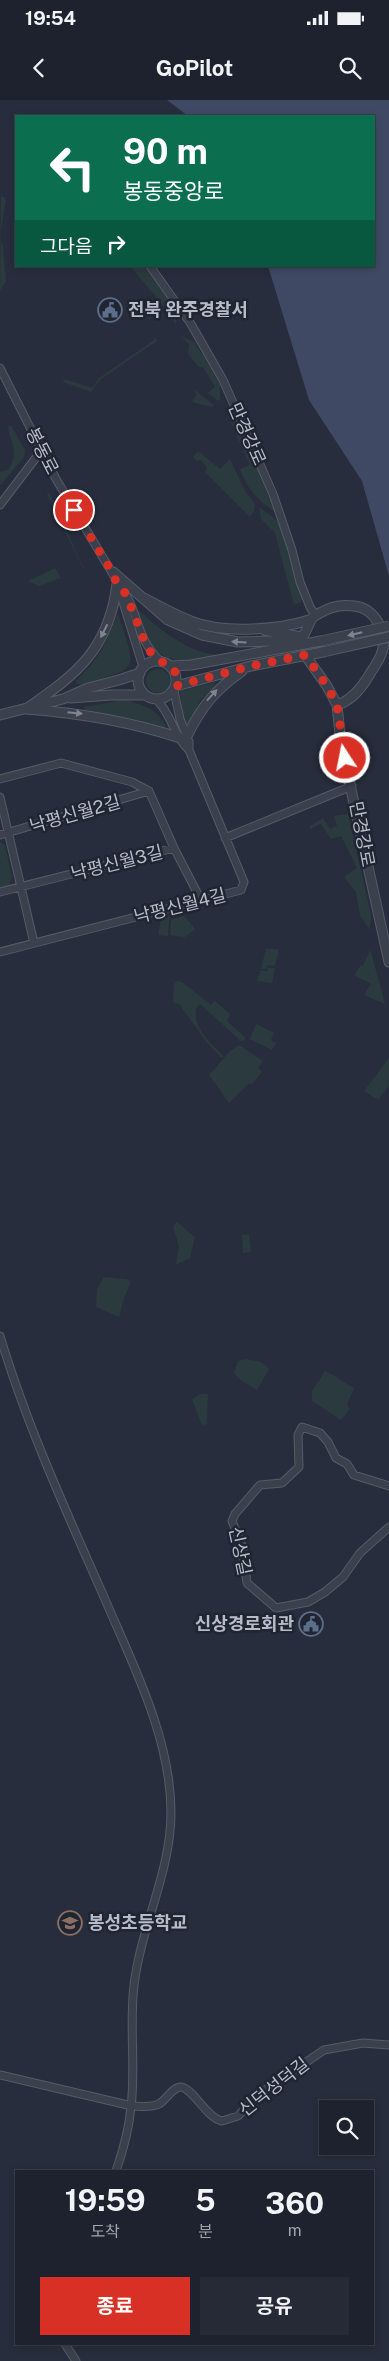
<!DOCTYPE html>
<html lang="ko">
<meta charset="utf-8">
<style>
:root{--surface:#1e222e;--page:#262a36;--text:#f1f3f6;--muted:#a1a4aa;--line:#3c3f4a;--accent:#d93025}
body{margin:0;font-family:"Public Sans","Noto Sans KR",sans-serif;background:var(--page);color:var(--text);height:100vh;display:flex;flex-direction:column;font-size:19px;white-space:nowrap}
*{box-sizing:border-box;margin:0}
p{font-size:16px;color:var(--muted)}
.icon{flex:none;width:28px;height:28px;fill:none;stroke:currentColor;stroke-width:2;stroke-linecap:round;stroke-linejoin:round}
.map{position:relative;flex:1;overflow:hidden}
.panel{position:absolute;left:15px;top:2070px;width:359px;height:175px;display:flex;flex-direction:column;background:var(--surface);border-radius:0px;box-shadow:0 2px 8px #0003,0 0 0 1px var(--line)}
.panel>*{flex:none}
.top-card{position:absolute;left:15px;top:15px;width:360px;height:152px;border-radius:0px;box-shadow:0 2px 8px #0003,0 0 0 1px var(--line);background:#0b6e4f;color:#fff;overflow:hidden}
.controls{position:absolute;left:319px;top:2000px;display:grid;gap:10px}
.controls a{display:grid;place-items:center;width:55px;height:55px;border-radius:0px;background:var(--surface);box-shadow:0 2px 8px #0003,0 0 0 1px var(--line);font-size:25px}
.pin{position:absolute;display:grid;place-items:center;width:42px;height:42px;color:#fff;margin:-21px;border:2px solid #fff;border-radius:50%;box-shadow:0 1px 5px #0007}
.me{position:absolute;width:55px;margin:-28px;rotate:349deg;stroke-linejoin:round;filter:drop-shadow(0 0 4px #0008)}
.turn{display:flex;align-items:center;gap:18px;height:105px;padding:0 25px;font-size:22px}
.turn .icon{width:65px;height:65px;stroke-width:2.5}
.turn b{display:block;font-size:35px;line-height:42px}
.then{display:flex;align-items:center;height:48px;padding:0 25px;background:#0003;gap:10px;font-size:19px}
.eta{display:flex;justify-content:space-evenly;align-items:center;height:85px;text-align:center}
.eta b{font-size:30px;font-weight:700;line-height:35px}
.button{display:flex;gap:10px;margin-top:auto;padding:10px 25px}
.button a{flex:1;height:58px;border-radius:0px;background:var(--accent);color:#fff;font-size:20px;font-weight:700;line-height:58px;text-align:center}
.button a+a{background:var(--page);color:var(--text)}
.status{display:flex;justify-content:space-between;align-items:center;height:35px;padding:0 25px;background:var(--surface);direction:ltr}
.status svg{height:14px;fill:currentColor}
header{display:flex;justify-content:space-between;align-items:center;height:65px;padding:0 25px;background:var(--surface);font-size:22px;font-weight:700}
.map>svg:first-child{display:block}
</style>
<div class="status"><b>19:54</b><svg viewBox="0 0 49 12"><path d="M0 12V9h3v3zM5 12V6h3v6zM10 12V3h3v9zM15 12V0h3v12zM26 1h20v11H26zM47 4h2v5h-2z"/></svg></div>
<header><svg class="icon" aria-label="back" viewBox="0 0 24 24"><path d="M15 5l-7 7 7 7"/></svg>GoPilot<svg class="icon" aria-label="search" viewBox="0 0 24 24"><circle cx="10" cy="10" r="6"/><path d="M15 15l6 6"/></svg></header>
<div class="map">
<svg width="389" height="2261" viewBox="0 0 389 2261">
<rect width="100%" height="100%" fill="#282d3d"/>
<!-- green -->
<path fill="#2b3a3f" d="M1,96L6,98L0,137L3,147L6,182L0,190Z
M130,166H146L177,208L176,224L162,204Z
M153,236L157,241L100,280L91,292L63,282L64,279L92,288L99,278L154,240Z
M181,236L194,242L206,260L220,285V300L218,301L208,293L215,287L203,267H199L188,254L189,244Z
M195,290L214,305L212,307L192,302L196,295Z
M228,316L234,317L237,321L260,369L274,411C257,400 247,388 240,369L250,365Z
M11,325L25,350L24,357L0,386V372L8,370C20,351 11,346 8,327Z
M198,351L220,369L230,359L245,391L255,404L254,411L250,417L205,372L207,368L201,360L197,361L193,357Z
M49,393C62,417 71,444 84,468H83L47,394Z
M259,407L279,422L302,498L301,502L294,505L275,433L261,419Z
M55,468L61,478L39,486L28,481Z
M132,504C151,523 184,550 211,554C220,555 230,554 239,553C213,558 172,570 152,547C142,536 138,518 132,504Z
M118,514C138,574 139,567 80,585L76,583V581L92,564L103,548Z
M146 581a12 12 0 1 1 24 0a12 12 0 1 1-24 0Z
M215,582L216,586L200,600L190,623L187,625L184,622L180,591Z
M124,600C148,606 157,609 169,631L133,619L85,610L83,607Z
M348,714L371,815L370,830L360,816L356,792L344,777L357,768L341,736L331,739L321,724L310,729V726L323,718L330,729L337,726L334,716Z
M0,742L5,745L12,777L9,785L0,787Z
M182,812V815L169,819L168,836L158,835L161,819Z
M184,816L195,829L185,837L170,835L171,820Z
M266,848L279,850L275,866L268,865L266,869H261Z
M370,850L371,852L385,904L364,895L371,884L354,875L361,865L363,866Z
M268,868H275L272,883L257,881L261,870L267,871Z
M177,881L182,882L211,905L215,901L230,914L227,921L245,937V940L241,941L200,904L196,908C193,928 210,943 224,956L221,958L205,940L179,904L173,903L174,884Z
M256,924L274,933L271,940L276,943L272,950L250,939Z
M239,945L263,961L258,968L262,972L252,984H249L229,1003L209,975L230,951Z
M389,958V985L378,1000L364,991Z
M177,1122L195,1137L190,1158L176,1165L179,1146L173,1127Z
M249,1134L251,1152L243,1153L242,1135Z
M104,1177L127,1179L131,1182L124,1198L119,1217L96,1207L97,1189Z
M246,1259L261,1262L269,1269L257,1290L242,1281L234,1273L238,1261Z
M325,1271C336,1275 343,1283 354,1288L347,1305L350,1309L341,1320L312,1301V1291Z
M200,1294H208L207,1324L202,1325L192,1299Z"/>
<!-- water -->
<path fill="#404964" d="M167,0H389V476L362,381L309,300L268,166H374V16H188Z"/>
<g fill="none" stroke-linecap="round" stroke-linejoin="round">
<!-- minor casing -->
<g stroke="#565b68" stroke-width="9">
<path id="minor" d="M150,166L191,224L223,280L273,394L292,450L300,482L310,507L315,515
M0,268L56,379L114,476
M0,405L41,351
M118,486L143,567
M119,486C139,507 134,537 160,561
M157,600C172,615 174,637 189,650
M0,679L61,663L132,682L149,691
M0,697L34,843
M0,735L149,691
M225,738L352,686
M174,748L201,800
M0,792L174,748L149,691
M0,852L241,790L244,782L189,650V642L180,619L174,591
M0,1236C27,1326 66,1411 104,1497C133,1565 171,1638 171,1713C171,1771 141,1827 134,1885C129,1926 136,1967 131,2007C129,2029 123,2051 116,2071
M389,1386L354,1375L347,1364L336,1358L328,1342L320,1333L302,1327L298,1335L299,1367L282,1383L260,1385L235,1414L232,1421L242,1446L247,1483L276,1508L308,1502L325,1492L343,1477L360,1453L389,1427
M0,1975L132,2006C140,2006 151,2008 159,2004C166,2000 172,1988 180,1987C193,1987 205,2017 222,2021L238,2016L258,1995L324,1950L363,1943L389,1945
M65,2244L76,2261"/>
</g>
<!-- tertiary casing -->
<g stroke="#565b68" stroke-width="11">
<path id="tertiary" d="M113,472L168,520L202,535L238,542L303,540
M144,498C161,507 177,516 196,523C226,533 278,530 309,520C312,519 314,516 318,514C329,507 341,504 354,506C375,508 388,533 382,552C380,559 375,566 371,572C363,586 353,600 337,605
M264,530L301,537
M304,543L303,537L311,520
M305,555L327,586L337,605L341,644L389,862
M138 580a19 19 0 1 1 38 0a19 19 0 1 1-38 0Z
M171,566L191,565L321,541
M176,586L251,566L323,552
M70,598L111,595H145
M26,609C77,574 109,549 117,484
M26,609C79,613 129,621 180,638
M0,615L63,599L88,588L119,580L140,573
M187,636C202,606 214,591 242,571"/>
</g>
<!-- minor -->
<use href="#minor" stroke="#3b404d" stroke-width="7"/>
<!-- tertiary -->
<use href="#tertiary" stroke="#3b404d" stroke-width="9"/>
<!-- tertiary-bridge casing -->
<g stroke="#565b68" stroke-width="11" stroke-linecap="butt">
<path id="tertiary-bridge" d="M321,541L389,526
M323,552L389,537"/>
</g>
<!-- tertiary-bridge -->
<use href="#tertiary-bridge" stroke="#3b404d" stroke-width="9"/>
</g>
<!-- one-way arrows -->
<defs><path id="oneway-solid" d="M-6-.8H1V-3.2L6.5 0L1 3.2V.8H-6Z" transform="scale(1.25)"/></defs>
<g fill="#808491">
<use href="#oneway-solid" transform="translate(104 531) rotate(117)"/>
<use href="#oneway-solid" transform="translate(355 534) rotate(167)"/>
<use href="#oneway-solid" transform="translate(239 542) rotate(-176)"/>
<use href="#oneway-solid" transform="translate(212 595) rotate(-48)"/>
<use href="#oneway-solid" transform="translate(75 613) rotate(6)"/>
</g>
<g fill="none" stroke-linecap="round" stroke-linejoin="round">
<!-- route -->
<path stroke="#d93025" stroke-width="9" stroke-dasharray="0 16.2" d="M74,410L112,472L117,484L126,494L146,545L152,554L160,561L171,566L175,572L176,586L251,566L305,555L327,586L337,605L345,658"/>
</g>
<!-- icons -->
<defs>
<g id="civic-ring" transform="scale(1.25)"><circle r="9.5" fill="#202532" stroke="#5c6f8a" stroke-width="1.5"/><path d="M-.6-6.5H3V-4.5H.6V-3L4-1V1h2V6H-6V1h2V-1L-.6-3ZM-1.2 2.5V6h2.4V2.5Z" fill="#5c6f8a"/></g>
<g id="school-ring" transform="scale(1.25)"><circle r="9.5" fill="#202532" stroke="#8d6e63" stroke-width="1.5"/><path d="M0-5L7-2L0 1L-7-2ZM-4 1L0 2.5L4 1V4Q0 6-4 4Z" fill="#8d6e63"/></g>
</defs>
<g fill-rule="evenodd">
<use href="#civic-ring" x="110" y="210"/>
<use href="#civic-ring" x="311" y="1524"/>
<use href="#school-ring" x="70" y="1823"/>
</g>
<g text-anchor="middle" stroke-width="5" stroke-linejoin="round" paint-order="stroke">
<!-- poi labels -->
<g font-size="18" font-weight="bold" fill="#b8bbc8" stroke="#202532" text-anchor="start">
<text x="128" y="216">전북 완주경찰서</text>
<text x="294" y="1530" text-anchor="end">신상경로회관</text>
<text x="88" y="1829">봉성초등학교</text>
</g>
<!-- street labels -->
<g font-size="18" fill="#b8bbc8" stroke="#202532">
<text transform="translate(247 334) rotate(66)" y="6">만경강로</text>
<text transform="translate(42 351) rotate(63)" y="6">봉동로</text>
<text transform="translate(75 714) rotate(-16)" y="6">낙평신월2길</text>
<text transform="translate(362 734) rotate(79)" y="6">만경강로</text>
<text transform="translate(117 763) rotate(-14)" y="6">낙평신월3길</text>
<text transform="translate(180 806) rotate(-14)" y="6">낙평신월4길</text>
<text transform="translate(240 1451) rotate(78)" y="6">신상길</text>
<text transform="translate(274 1987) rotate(-38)" y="6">신덕성덕길</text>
</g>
</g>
</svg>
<div class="controls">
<a><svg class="icon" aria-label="search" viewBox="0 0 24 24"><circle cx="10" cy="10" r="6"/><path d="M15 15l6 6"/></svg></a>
</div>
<div class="pin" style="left:74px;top:410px;background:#d93025"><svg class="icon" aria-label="arrive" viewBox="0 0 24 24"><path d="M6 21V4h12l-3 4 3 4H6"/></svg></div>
<svg class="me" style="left:345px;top:658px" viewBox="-20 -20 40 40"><circle r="17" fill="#d93025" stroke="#fff" stroke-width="3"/><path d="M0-11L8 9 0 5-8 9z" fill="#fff"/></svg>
<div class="top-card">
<div class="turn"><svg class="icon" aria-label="left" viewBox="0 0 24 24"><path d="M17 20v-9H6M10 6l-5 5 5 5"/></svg><div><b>90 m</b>봉동중앙로</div></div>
<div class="then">그다음<svg class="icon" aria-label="right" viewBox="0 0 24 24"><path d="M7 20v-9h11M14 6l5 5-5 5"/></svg></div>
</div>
<section class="panel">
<div class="eta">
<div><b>19:59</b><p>도착</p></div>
<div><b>5</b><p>분</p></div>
<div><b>360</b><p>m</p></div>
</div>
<div class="button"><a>종료</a><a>공유</a></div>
</section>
</div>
